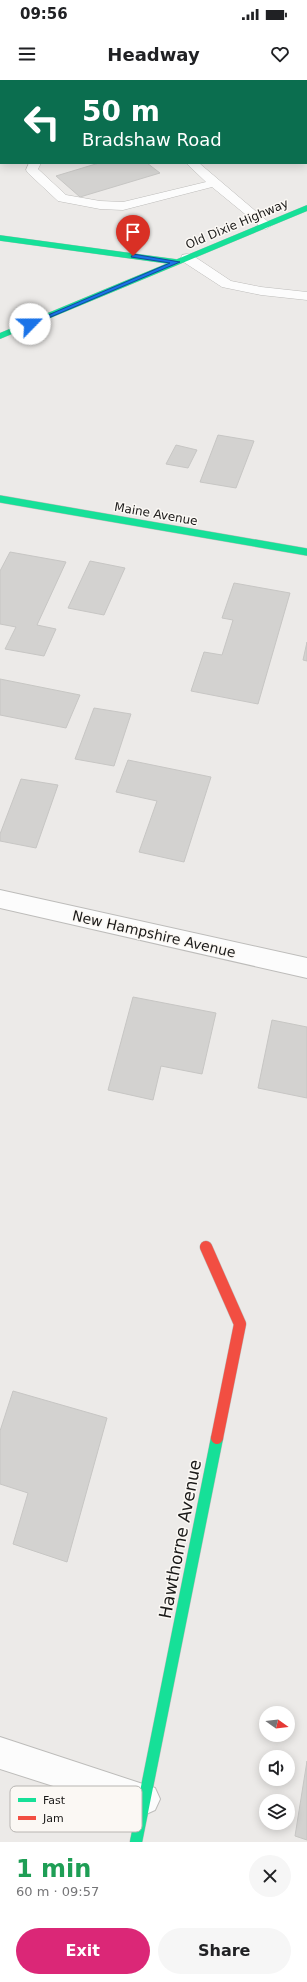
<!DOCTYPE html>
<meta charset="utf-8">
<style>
:root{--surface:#fff;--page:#f6f6f6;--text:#202124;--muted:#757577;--accent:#db2777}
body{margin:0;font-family:"DejaVu Sans",sans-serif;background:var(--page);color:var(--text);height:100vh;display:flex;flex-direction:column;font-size:15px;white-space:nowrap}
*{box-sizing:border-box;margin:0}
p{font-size:13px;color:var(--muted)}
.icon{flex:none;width:22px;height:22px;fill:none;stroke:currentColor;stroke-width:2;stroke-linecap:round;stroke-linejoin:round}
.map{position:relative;height:1762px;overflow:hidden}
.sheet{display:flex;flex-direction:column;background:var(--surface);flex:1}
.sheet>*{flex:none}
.guide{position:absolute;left:0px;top:0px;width:307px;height:84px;box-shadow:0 2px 10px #0003;background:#0b6e4f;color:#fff;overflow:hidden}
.needle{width:26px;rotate:104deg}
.fabs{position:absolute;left:259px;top:1626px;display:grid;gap:8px}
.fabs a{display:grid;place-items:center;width:36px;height:36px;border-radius:50%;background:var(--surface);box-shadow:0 2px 10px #0003;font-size:20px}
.pin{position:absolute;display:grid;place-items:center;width:34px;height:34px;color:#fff;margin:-41px -17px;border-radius:50% 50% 50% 0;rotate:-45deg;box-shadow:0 0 4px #0007}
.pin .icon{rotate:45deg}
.me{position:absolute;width:44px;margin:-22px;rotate:67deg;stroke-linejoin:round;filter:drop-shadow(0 0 3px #0008)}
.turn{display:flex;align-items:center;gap:14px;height:84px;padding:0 16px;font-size:18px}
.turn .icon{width:52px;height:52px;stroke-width:2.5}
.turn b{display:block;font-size:28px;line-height:34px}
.round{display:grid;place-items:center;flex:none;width:42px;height:42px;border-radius:21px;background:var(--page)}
.overview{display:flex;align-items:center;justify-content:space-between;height:68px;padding:0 16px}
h1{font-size:24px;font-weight:700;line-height:30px;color:#1e9e55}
.button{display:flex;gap:8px;margin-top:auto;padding:8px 16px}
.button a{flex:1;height:46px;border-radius:24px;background:var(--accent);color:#fff;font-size:16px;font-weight:700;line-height:46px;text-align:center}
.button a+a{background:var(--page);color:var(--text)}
.status{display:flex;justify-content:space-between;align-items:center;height:28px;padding:0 20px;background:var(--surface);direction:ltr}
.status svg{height:11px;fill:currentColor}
header{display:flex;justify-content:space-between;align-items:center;height:52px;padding:0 16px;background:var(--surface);font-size:18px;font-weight:700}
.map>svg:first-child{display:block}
</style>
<div class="status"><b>09:56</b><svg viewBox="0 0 49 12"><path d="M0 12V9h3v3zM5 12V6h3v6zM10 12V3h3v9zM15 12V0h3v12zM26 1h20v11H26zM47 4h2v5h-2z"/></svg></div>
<header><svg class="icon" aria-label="menu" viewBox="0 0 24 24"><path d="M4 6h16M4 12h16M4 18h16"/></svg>Headway<svg class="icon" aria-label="heart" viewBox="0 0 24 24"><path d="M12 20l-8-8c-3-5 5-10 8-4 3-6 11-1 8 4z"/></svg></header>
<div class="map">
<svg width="307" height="1762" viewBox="0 0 307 1762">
<rect width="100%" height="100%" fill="#eceae8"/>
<!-- building -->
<path fill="#d3d2d0" stroke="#c7c6c4" d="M99,83H147L160,93L80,117L56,96Z
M218,355L254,361L236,408L200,402Z
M176,365L197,370L188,388L166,384Z
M10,472L66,482L37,545L56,549L44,576L5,569L16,547L0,544V491Z
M90,481L125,488L104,535L68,528Z
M234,503L290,513L258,624L191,611L204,572L222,575L233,540L222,538Z
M307,562V581L303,580Z
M0,599L80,615L66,648L0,635Z
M94,628L131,634L114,686L75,679Z
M128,680L211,697L184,782L139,772L157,721L116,712Z
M21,699L58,705L36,768L0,761V754Z
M133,917L216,933L202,994L161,986L153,1020L108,1010Z
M272,940L307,947V1018L258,1008Z
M13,1311L107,1338L67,1482L13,1464L28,1413L0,1404V1351Z
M307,1681V1760L295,1756Z"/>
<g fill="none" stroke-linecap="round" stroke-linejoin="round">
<!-- lane casing -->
<g stroke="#bdbcba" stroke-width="1">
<path id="lane" d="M29,83H41L38,89L66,115L100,121L123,122L206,102L186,83H199L272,145L266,149L262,148L212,107L123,130L100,129L58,121L28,93L26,90Z
M187,174L192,175L231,201L261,207L307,212V220L261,215L222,207L182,181L181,178L182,175Z"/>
</g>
<!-- street casing -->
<g stroke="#bdbcba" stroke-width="2">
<path id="street" d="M0,810L307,878V898L0,828Z
M0,1657L155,1708L160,1719L155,1730L144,1735L0,1689Z"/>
</g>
<!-- fast-far2 casing -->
<g stroke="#bdbcba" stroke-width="6">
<path id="fast-far2" d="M31,1L34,0
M115,1L118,0
M0,158L176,182
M0,256L307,128"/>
</g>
<!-- fast-far1 casing -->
<g stroke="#bdbcba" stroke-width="8">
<path id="fast-far1" d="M0,419L307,472"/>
</g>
<!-- fast casing -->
<g stroke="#bdbcba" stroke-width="13">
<path id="fast" d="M136,1762L217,1358"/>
</g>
<!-- jam casing -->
<g stroke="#bdbcba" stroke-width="13">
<path id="jam" d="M206,1167L240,1244L217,1358"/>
</g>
<!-- lane -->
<use href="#lane" fill="#fcfcfc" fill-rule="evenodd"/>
<!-- street -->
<use href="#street" fill="#fcfcfc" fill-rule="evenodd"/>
<!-- fast-far2 -->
<use href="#fast-far2" stroke="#16e098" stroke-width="5.5"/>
<!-- fast-far1 -->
<use href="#fast-far1" stroke="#16e098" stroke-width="7"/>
<!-- fast -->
<use href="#fast" stroke="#16e098" stroke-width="12"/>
<!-- jam -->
<use href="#jam" stroke="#f24e42" stroke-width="12"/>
</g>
<!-- route -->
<path fill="#1a73e8" stroke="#114b97" d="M133,174L180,182L32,245L27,244L170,183L131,177Z"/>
<g text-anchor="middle" stroke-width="3" stroke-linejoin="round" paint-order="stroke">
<!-- far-street labels -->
<g font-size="12" fill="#1a1918" stroke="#fbf8f4">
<text transform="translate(237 144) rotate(-23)" y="4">Old Dixie Highway</text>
<text transform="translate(156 434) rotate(10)" y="4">Maine Avenue</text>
</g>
<!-- street labels -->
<g font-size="14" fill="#1a1918" stroke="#fbf8f4">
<text transform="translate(154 854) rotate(13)" y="5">New Hampshire Avenue</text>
</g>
<!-- near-street labels -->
<g font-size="17" fill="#1a1918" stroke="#fbf8f4">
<text transform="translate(180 1459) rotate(-79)" y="6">Hawthorne Avenue</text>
</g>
</g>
<!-- legend -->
<rect x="10" y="1706" width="132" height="46" rx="6" fill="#fbf8f4" stroke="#b8b5b2" stroke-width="1"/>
<rect x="18" y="1718" width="18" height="4" fill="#16e098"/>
<rect x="18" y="1736" width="18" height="4" fill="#f24e42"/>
<g font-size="11" fill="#1a1918">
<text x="43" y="1724">Fast</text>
<text x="43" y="1742">Jam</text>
</g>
</svg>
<div class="fabs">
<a><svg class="needle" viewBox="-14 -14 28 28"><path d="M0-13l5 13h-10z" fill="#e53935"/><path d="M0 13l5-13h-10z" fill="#757577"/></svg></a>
<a><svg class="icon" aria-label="sound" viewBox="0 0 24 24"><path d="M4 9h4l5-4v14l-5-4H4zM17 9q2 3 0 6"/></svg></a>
<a><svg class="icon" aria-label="layers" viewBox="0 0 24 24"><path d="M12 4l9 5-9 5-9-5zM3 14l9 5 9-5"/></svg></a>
</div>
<div class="pin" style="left:133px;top:176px;background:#d93025"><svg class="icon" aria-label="arrive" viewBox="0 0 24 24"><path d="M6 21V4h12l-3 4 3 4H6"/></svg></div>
<svg class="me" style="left:30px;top:244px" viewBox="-20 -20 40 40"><circle r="19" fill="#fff"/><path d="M0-13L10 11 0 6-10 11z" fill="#1a73e8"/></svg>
<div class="guide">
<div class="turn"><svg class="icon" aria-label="left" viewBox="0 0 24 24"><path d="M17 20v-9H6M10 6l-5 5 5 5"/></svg><div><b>50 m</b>Bradshaw Road</div></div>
</div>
</div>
<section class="sheet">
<div class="overview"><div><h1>1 min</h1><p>60 m · 09:57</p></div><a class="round"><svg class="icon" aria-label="close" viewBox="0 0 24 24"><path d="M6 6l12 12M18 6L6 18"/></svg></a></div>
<div class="button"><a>Exit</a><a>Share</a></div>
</section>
